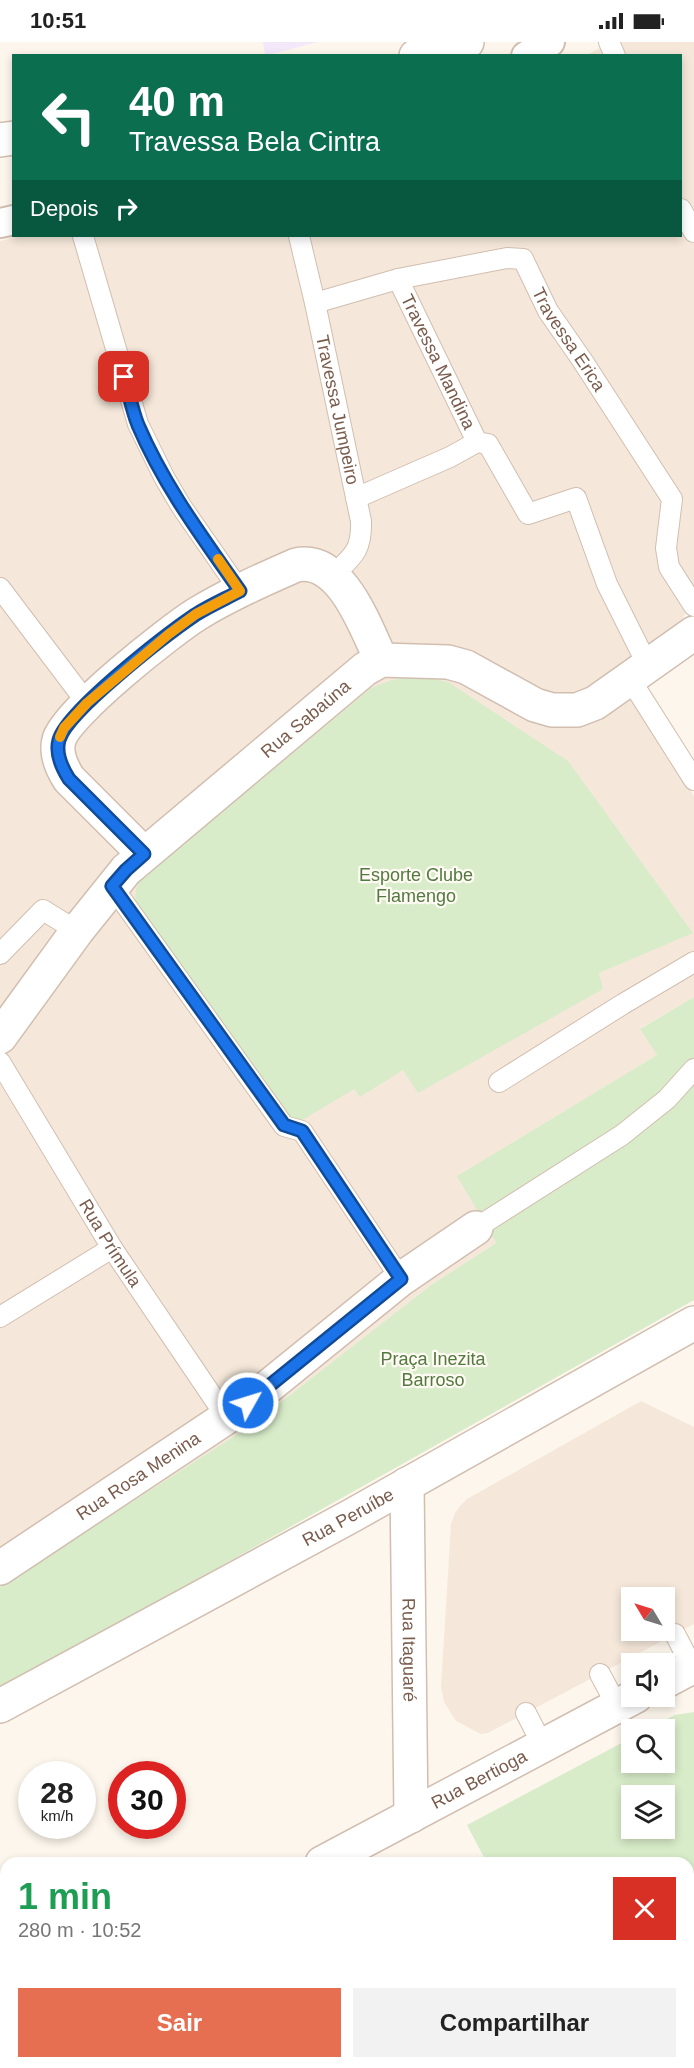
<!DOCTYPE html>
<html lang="pt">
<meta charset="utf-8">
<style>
:root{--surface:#fff;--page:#f2f2f2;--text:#222;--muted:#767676;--accent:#e76f51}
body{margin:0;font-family:Arial,sans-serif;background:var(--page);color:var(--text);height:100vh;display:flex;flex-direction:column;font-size:22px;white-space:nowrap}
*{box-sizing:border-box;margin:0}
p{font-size:20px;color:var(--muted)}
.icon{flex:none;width:33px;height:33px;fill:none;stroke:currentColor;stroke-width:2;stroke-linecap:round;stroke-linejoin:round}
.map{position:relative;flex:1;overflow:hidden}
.panel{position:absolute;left:0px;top:1815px;width:694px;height:212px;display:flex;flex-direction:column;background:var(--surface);border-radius:18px 18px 0 0;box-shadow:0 3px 9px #0003}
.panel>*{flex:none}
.top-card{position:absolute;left:12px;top:12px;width:670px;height:183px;border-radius:0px;box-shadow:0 3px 9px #0003;background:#0b6e4f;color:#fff;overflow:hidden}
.needle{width:39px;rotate:308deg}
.controls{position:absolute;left:621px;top:1545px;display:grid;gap:12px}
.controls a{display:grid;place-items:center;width:54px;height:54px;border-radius:0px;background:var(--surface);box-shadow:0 3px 9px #0003;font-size:30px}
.speed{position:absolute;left:18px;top:1719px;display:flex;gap:12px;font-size:30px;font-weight:700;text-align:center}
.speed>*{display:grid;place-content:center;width:78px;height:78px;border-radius:50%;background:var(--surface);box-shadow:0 3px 9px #0003;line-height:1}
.speed small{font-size:15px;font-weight:400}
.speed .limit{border:9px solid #d22;background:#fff;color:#111}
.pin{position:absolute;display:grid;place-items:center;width:51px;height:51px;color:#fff;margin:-26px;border-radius:12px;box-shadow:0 3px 9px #0006}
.me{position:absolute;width:66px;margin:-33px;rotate:51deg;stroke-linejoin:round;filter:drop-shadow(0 0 4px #0008)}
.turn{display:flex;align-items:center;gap:21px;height:126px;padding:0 18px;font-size:27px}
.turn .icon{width:78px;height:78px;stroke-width:2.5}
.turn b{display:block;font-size:42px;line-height:51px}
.then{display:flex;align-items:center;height:57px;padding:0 18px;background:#0003;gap:12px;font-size:22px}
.round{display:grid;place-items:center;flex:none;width:63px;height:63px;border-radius:0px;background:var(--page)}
.head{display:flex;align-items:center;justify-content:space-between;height:102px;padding:0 18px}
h1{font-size:36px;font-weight:600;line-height:45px;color:#1e9e55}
.action{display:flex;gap:12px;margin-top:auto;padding:12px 18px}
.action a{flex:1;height:69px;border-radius:0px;background:var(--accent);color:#fff;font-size:24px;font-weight:600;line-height:69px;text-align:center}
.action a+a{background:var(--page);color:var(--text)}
.status{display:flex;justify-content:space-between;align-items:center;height:42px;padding:0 30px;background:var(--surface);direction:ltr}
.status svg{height:16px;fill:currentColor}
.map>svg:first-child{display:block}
</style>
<div class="status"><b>10:51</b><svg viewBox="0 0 49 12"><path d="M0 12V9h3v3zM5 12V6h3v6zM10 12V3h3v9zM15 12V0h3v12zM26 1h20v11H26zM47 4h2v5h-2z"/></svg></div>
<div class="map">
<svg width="694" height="2026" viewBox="0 0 694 2026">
<defs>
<filter id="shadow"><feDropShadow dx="5.5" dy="5.5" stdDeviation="1.5" flood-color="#0004"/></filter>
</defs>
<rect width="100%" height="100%" fill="#fdf6ec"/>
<!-- residential -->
<path fill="#f5e8da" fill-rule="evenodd" d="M611,0H694V552L683,577L615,627L694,754V955L641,986L657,1013L458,1134L496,1201L431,1243L250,1384L0,1545V199L19,194H681V14L587,13Z
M641,1359L694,1385V1582L488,1691L481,1692L456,1679L444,1660L441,1645L451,1482L455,1471L460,1464L467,1457ZM632,1556H664V1588H632Z"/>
<!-- education -->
<path fill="#f3e8fa" d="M263,0H317L265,14Z
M94,2020L515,2021L504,2026H84Z"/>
<!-- green -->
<path fill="#d8ecc9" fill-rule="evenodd" d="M418,634L448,640L568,719L693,891L599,931L603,947L418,1051L403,1028L360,1055L354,1047L294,1083L137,863C134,854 135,847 140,839L371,646L392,638Z
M694,955V1258L0,1648V1545L250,1384L431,1243L496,1201L457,1134L657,1013L640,987Z
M694,1670V1926L689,1929L688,1821H487L467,1783L631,1696L632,1720H664V1688L648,1687L675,1673ZM632,1754H664V1786H632Z"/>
<!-- building -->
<path fill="#f3d5c3" stroke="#e6bba3" stroke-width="1.5" filter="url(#shadow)" d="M435,2020H483L472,2026H438Z"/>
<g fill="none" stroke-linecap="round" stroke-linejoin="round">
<!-- service casing -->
<g stroke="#d1beb0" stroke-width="22">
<g id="service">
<path d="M609,0L615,14"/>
<path d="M681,167L694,190"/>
<path d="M83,194L138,382L164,435L181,464L240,549"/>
<path id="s1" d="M299,194L315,261L361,479C362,510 352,515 331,535"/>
<path id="s2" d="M398,237L477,400L488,402L528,472L576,456L607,542L648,624"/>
<path id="s3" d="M315,261L398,237L507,216L523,217L548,269L582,318L672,457L666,506L669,525L694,564"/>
<path d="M356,456L450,415L477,400"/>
<path d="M0,546L87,661"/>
<path d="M630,637L694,738"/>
<path d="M112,844L284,1084L302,1089L401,1237"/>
<path d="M0,912L43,868L77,889"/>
<path id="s4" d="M0,1020L112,1206L227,1376"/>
<path d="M499,1040L623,962L694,920"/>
<path d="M476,1186L622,1093L667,1057L694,1027"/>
<path d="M0,1275L112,1206"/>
<path d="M675,1592L692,1625"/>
<path d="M600,1632L617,1664"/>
<path d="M526,1671L543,1704"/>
</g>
</g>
<!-- pedestrian casing -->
<g stroke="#d1beb0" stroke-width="32">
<path id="pedestrian" d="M526,14L550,0
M0,181L14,178"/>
</g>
<!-- minor casing -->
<g stroke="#d1beb0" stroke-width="36">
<g id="minor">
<path d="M144,812L69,737C62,726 55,712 59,698C66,671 170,589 197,572C228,553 262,538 296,523C341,513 366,586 381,618"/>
<path id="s5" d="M0,995L77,889L126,828L365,627L381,618L448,620L466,625L535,663L552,668H577L595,661L694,591"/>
<path id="s6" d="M407,1442L411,1774"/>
<path id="s7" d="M0,1526L248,1361L401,1237L476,1186"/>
<path id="s8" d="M0,1664L351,1474L694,1281"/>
<path d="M688,1986L694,1983"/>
<path d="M613,2026L624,2020"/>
</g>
</g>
<!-- tertiary casing -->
<g stroke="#d1beb0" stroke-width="36">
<g id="tertiary">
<path d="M416,14L467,0"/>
<path d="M0,98L14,96"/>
<path d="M664,1640L694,1624"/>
<path id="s9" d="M322,1821L636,1654"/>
<path d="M0,1992L6,1988"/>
</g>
</g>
<!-- service -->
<use href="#service" stroke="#fff" stroke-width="20"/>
<!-- pedestrian -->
<use href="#pedestrian" stroke="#fff" stroke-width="28"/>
<!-- minor -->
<use href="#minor" stroke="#fff" stroke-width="33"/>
<!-- tertiary -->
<use href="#tertiary" stroke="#fff" stroke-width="33"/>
</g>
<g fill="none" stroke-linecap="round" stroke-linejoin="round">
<!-- route casing -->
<g stroke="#114b97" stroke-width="15">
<path id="route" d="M124,335C129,351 132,368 138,383C164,444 203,496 240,549C225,557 209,564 195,573C167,592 67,669 59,698C55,712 62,726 69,737L144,812L126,828L112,844L284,1083L302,1089L401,1237L248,1361"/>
</g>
<!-- route -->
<use href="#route" stroke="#1a73e8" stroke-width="10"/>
<!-- slow -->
<path stroke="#f59e0b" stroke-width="10" d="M60,695L64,686L87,661L169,592L196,572L240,549L218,517"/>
</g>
<g text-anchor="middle" stroke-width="4.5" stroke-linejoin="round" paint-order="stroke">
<!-- street labels -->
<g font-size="18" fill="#7a5c4d" stroke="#fffaf3">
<text dy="6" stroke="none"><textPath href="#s3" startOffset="306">Travessa Erica</textPath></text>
<text dy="6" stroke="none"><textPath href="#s2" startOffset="92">Travessa Mandina</textPath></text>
<text dy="6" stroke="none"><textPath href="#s1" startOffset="178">Travessa Jumpeiro</textPath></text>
<text dy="6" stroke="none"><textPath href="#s5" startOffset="444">Rua Sabaúna</textPath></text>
<text dy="6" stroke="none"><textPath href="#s4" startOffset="212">Rua Prímula</textPath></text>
<text dy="6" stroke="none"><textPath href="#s7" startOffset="166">Rua Rosa Menina</textPath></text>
<text dy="6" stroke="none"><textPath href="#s8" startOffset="396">Rua Peruíbe</textPath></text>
<text dy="6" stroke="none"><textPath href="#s6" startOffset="166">Rua Itaguaré</textPath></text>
<text dy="6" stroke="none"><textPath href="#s9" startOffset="178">Rua Bertioga</textPath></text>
</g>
<!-- park labels -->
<g font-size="18" fill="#537a41" stroke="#fffaf3">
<text x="416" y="839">Esporte Clube<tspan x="416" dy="21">Flamengo</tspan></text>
<text x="433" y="1323">Praça Inezita<tspan x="433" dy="21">Barroso</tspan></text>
</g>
</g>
</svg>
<div class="controls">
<a><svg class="needle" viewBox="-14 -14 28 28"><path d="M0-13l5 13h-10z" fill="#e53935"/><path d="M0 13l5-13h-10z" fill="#767676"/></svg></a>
<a><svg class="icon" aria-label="sound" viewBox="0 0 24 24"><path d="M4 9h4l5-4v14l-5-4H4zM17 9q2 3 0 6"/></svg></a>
<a><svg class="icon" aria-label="search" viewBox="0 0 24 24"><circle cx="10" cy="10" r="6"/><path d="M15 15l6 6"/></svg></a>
<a><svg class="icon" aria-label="layers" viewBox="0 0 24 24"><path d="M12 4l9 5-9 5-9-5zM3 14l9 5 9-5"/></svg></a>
</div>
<div class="speed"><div>28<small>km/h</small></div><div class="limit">30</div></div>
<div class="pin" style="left:124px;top:335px;background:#d93025"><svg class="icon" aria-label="arrive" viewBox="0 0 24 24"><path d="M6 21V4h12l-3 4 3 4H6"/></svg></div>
<svg class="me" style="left:248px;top:1361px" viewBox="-20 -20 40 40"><circle r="17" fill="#1a73e8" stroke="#fff" stroke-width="3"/><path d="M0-11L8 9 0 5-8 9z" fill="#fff"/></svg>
<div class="top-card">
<div class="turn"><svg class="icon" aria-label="left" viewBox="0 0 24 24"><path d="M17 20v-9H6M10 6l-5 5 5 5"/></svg><div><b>40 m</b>Travessa Bela Cintra</div></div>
<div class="then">Depois<svg class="icon" aria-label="right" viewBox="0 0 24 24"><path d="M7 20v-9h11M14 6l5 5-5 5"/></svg></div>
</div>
<section class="panel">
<div class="head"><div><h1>1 min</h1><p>280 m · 10:52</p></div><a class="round" style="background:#d93025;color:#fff"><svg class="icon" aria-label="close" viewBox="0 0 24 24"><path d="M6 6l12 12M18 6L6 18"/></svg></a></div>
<div class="action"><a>Sair</a><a>Compartilhar</a></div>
</section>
</div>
